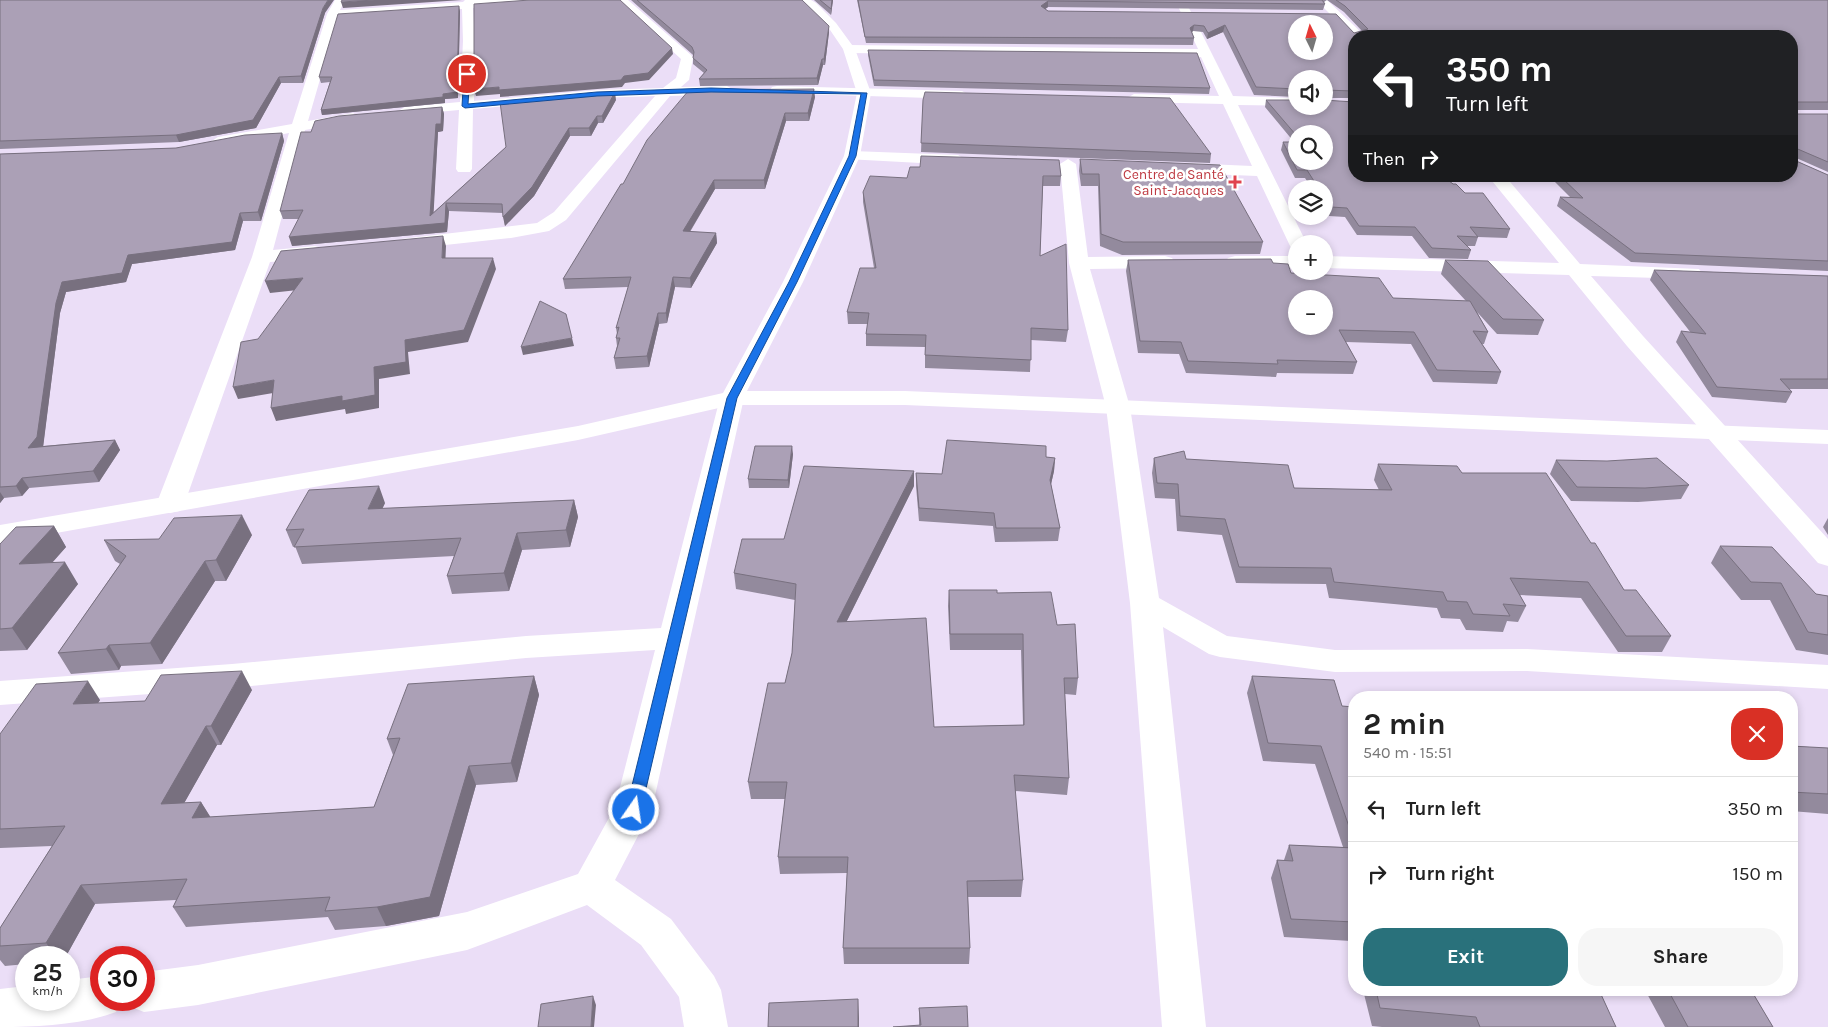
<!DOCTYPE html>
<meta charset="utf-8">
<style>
:root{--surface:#fff;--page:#f6f6f6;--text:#222;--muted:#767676;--line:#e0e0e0;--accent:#29717b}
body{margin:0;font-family:Karla,sans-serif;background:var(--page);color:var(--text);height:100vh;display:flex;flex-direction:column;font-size:19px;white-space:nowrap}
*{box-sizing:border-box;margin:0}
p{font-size:16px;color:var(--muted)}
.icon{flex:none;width:28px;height:28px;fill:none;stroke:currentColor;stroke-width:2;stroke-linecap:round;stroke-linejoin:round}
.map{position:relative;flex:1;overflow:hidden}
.panel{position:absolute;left:1348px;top:691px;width:450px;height:305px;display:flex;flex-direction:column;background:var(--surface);border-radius:20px;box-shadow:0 2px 8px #0003}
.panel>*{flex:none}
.top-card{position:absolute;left:1348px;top:30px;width:450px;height:152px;border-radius:20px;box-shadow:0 2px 8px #0003;background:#202124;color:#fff;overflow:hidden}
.needle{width:32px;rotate:355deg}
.fabs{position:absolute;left:1288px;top:15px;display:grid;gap:10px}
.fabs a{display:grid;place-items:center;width:45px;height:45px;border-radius:50%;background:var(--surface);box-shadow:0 2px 8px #0003;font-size:25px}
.speed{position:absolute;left:15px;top:946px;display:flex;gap:10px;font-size:25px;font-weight:700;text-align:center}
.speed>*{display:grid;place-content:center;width:65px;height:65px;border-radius:50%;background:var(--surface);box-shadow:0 2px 8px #0003;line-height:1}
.speed small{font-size:12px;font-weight:400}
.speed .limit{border:8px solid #d22;background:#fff;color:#111}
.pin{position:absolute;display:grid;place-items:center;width:42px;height:42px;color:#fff;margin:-21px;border:2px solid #fff;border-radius:50%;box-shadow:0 1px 5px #0007}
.me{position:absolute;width:55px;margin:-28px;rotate:13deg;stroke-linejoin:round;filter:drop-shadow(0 0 4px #0008)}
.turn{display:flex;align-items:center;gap:18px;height:105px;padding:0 15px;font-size:22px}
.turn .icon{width:65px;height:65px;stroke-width:2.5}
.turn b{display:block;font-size:35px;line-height:42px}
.then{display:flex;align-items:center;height:48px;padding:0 15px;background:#0003;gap:10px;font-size:19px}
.round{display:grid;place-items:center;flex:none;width:52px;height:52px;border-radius:20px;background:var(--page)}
.head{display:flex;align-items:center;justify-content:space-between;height:85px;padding:0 15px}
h1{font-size:30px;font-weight:700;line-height:38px}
.primary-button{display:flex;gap:10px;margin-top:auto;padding:10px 15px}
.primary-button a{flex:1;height:58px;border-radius:20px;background:var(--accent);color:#fff;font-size:20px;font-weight:700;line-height:58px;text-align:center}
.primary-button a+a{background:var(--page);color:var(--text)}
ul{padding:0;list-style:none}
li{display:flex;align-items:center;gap:15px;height:65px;padding:0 15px;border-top:1px solid var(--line)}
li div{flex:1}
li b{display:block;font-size:19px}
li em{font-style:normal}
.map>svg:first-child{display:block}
</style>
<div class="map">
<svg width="1828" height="1027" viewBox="0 0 1828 1027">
<rect width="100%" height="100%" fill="#ebdef7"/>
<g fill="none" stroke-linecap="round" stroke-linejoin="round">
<!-- minor -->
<path fill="#fff" fill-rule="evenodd" d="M335,0H345L340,10L463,2L465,0H549L544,3L473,8L475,41L474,101L597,90L663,88L676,78L681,59L617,0H628L691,55L693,58L689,80L681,87L727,86L734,90L727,94L670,96L566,220L549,231L511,238L408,249L401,247L399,243L401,239L537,223L554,212L655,96L597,98L473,109L472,169L470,172H458L456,169L459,110L405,115L398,111L405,107L460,102L463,41L462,9L338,17L308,121L353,113L360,117L353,121L305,130L273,250L315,246L322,248L324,252L322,256L315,258L270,262L184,505L180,511L170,513L160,511L156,505L252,257L289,133L218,147L210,142L218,137L292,124L327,14Z
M1175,0H1185L1233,96L1296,98V106L1238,105L1307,244H1296V249L1291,248L1257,176L1184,173L1176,168L1184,163L1252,166L1223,104L1134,102L1127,98L1134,94L1219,96L1201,57L849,53L843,49L849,45L1198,49Z
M1316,0H1327L1365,36L1354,38Z
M777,86L962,91L969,95L962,99L772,93L770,90L772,87Z
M852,151L958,155L966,160L958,165L846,159L844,156L846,153Z
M1068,159L1076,164L1088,257L1165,256L1172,258L1175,262L1172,266L1165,268L1090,269L1130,407L1159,598L1227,636L1335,650L1527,649L1828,665V689L1527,671L1335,672L1220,657L1209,654L1163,627L1206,1027H1162L1130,603L1106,407L1069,263L1060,164Z
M1488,176H1505L1580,264L1699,269L1702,273L1699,277L1692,279L1591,276L1643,336L1828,539V566L1818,563L1627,346L1569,275L1324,268V256L1559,263Z
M1235,256H1296V268L1228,266L1225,262L1228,258Z
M732,391L740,393L744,398L652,809L615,880L671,919L714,976L721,990L728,1027H684L679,997L641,945L587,905L467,950L198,1005L144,1012L129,1006L126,1000H144V972L198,965L467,912L578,874L615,807L655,650L526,658L232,688L0,705V681L232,664L526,636L661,628L720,398L724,393Z
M101,976V1000H121L116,1012C81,1025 38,1027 0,1027V989L26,986V1000H69V980Z"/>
<!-- tertiary -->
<path fill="#fff" fill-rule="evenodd" d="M798,0H811L816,3L836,23L855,49L871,93L860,156L803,282L747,391H905L1828,430V444L905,405H732L578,440L0,543V525L578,426L723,393L783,282L844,156L857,93L843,49L828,27Z"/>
</g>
<!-- wall -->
<path fill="#938a9d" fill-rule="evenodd" d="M0,0L325,13L303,83H281L256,128L179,142L0,149Z
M631,0H802L829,32L825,65H823L818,85L700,86L699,79L704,73L693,64V55L692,54Z
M814,0H833L831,15Z
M857,0H1828V110H1794L1793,114H1828V172L1794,157V160L1828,175V271L1631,262L1557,206L1560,197H1570L1549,176H1791L1354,36V98H1324V79H1296V97L1254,95L1223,32L1207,39L1203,32L1193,31L1192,32L1194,38L1193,45L866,43ZM1327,0L1344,12L1362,31L1354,33L1048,11L1045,9L1048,7L1323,10L1325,4L1324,2Z
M460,11L458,98L445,99V103L322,115L321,110L330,82L321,83L319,77Z
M868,50L1210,88L1209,94L874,86L868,55Z
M815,97L809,121H786L765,189H715L690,232L716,233L717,243L691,288L675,287L667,323L659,324L649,367L616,369L614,358L617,346L616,338L617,334L616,328L628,287L565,289L563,279L623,184Z
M616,100L603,123H598L591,136H570L534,196L505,226L503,213L449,211L447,232L292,246L299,219H283L280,211L311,132L442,107L444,114L443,131L438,132L433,213L506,147Z
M923,100L1211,154L1210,163L921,152Z
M1266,100L1354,176L1465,193L1510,229L1507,238L1478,237L1475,246H1467L1471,250L1468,259L1429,258L1412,236L1357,235L1345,217L1329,216L1324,208V189H1312L1305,178H1295L1281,150L1283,142H1294L1265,107ZM1296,134L1324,161H1296Z
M282,133L284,141L261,221H243L235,250L132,264L126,282L66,292L60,313L43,446L115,440L120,450L99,482L29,488L22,496L4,498L0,503V154L176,148Z
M1080,159L1263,242L1260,254L1122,255L1100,246L1098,186H1081L1079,171Z
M1061,176L1060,186H1043L1040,256L1068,330L1066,342L1031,340L1030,372L925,368V347L866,346V334L868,324H848L847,312L874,268L863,202V192L907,178Z
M1128,260L1273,263L1291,273L1393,298L1466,301L1441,274L1445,260L1544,320L1538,335L1497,334L1477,312L1488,332L1484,344H1482L1501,372L1497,384L1433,382L1411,344L1346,342L1357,362L1353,374L1277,373L1276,377L1186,373L1179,354L1138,353L1126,271Z
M1654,270L1828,276V389H1789L1792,392L1786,403L1712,397L1676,342L1681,331L1691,333L1650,280Z
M793,454L789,488H749L748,479Z
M1046,457L1055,458L1054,471L1051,484L1060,528L1058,541L995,542L993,526L919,521L916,486V473L942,474Z
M1154,458L1186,459L1294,488L1379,490L1374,480L1378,464L1462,473L1591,543L1624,590L1671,636L1662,652H1618L1581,598L1520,595L1526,606L1518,622L1507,621L1503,632L1466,630L1460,619L1441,618L1437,608L1329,598L1326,584L1236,583L1222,535L1177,531L1175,499L1155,498L1152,473Z
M1556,460L1689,485L1681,499L1638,502L1571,501L1550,474Z
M914,486L846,622L934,727L1023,725L1021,650H950L948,606L949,590L997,593L1057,625L1078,678L1076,695L1065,694L1069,778L1067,795L1015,791L1023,880L1021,897H968L970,948L969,964H844L843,948L847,873L780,874L778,857L785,799H751L748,782L785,683L792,653L795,600L736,589L734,573L784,539Z
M574,500L578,517L570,547L522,550L509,591L452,594L447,576L454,556L302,564L295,546L293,547L286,530L385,503L382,509Z
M1828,518V535L1823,527Z
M54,526L66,547L52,563L78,584L27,650L0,651V544Z
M252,535L226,581H215L162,664L121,666L119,670L71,674L58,653L120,564L115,561L104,540L159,539Z
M1720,546L1816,594L1828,596V655L1796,650L1770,600H1741L1711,563Z
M534,676L539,695L517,782L476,785L439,916L386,926L335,930L328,917L186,927L173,907L176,900L95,904L65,958H26V964L5,966L0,960V928L52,846L0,848V734L100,700L98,703L145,701L252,690L221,745H217L184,803L201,802L210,817L374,807L393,755L387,739Z
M1252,676L1342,706L1354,707V951L1351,941L1284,937L1271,878L1277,860H1284L1289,845L1343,847L1315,764L1263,761L1247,693Z
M1791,746L1828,748V814L1791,811Z
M1363,990H1599L1616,1027H1382L1372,1026Z
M1645,990H1751L1773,1027H1665Z
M919,1008L968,1027L919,1026Z"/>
<!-- shaded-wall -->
<path fill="#78707f" d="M328,0H334L325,13L303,83L301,76L323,8Z
M375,0H462L343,8L341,2Z
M832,0H833L831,15V9Z
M1048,1V7L1040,13L1041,6Z
M459,6L460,11L458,98L445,99V103L322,115L321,110Z
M1194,25L1193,31L1189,35L1190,28Z
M1225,25L1223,32L1207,39L1208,33Z
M829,26V32L825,65L824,59Z
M672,48L673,54L649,80L625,83L622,87L500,97V94L476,96L474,89L624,76Z
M822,59L823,65L818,85L817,78Z
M279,77L281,83L256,128L179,142L176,135Z
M814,89L815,97L809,121L808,113Z
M615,92L616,100L603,123L602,116Z
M442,107L444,114L443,131L438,132L433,224L446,203L449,211L447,232L292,246L289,237L430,216L436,124Z
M785,113L786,121L765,189L764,180Z
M597,116L598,123L591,136L589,128Z
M569,128L570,136L534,196L505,226L503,217Z
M282,133L284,141L261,221L258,212Z
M714,180L715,189L684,241L683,231Z
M240,213L243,221L235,250L132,264L126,282L66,292L60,313L43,448H28L56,303L62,282L128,255Z
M716,233L717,243L691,288L690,278Z
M443,236L446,246L445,269L442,258Z
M493,258L496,269L468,342L408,352L410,374L379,379V408L346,414L345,409L276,421L271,408L374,367Z
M673,277L675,287L667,323L666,313Z
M303,278L307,289L270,293L265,281Z
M658,313L659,324L649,367L647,356Z
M572,338L574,346L523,355L521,347Z
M274,380L279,392L238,399L233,387Z
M115,440L120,450L99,482L93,471Z
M792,446L793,454L789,488L788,480Z
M1055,458L1054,471L1049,493L1050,480Z
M914,471V486L838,639L837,622Z
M22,478L29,488L22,496L16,486Z
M379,486L385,503L374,526L368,509Z
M0,492L4,498L0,503Z
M574,500L578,517L570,547L566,530Z
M242,515L252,535L226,581L216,560Z
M54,526L66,547L32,585L19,564Z
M517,533L522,550L509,591L504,573Z
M205,561L215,581L162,664L150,643Z
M65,562L78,584L27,650L12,628Z
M109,645L121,666L119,670L106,649Z
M242,671L252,690L221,745L211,726Z
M534,676L539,695L517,782L511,763Z
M88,681L100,700L85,723L73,704Z
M206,726L217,745L173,823L161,804Z
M469,766L476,785L439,916L386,926L377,907Z
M201,802L213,821L192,818Z
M81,885L95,904L65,958H58L46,943Z
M593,996L596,1005L594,1027H591Z
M858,999L859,1018V1027H858Z"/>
<!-- building -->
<path fill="#aba0b6" stroke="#78707f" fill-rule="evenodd" d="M0,0H328L323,8L301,76L279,77L253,120L176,135L0,141Z
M342,0H375L341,2Z
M530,0H620L672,48L648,73L624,76L621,80L499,90V87L474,89V4Z
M637,0H802L829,26L824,59H822L817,78L699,79L707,70L693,58L694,52L692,47Z
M820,0H832L831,9Z
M858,0H1322L1325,4L1048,1L1041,6L1048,11L1336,14L1354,33L1368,29L1345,6L1336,0H1828V102H1795L1793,114H1828V162L1793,147L1794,160L1828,175V261L1635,253L1560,197L1583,198L1560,176H1791V36H1354V91L1324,90V97V79H1296V89L1256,87L1225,25L1208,33L1204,26L1194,25L1190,28L1194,38L865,37ZM1296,24H1324V51H1296Z
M459,6L457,92L443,94V97L321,110L332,77H319L338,14Z
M868,50L1197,53L1210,88L874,80Z
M814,89L808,113H785L764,180H714L683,231L716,233L690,278L673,277L666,313H658L647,356L614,358L620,338H616L619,327L616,328L631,277L563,279L621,184H623L647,140L689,90Z
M615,92L602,116H597L589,128H569L532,187L503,217L502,204L446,203L445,223L289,237L303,210L280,211L301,132H311L315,121L339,116L442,107L441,124H436L430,216L506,147L500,102Z
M925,92L1170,98L1211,154L921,143L923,100Z
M1266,100H1296V106H1324V100L1354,102V176H1443L1453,184H1456L1465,193H1483L1510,229L1470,227L1478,237L1457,236L1471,250L1432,248L1415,227L1359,226L1347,208L1331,207L1324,196V189H1319L1307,170H1297L1283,142H1296V161H1324V134H1296V135Z
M282,133L258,212L240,213L232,242L128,255L122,273L62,282L56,303L37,437L28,448L115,440L93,471L22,478L16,486L0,487V154L176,148L245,135Z
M921,156L1059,160L1061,176H1043L1040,256L1066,244L1068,330L1031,328V360L925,355L926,335L866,334L869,313L847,312L860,268H876L863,192L870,176L907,178L910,167H920Z
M1080,159L1220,165L1263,242H1123L1101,234L1099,174H1082Z
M443,236L442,258H493L464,330L405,340L406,362L374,367L375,395L342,401V396L271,408L274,380L233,387L241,342L258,339L303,278L265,281L281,251Z
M1271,259L1273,263L1288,264L1291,273L1379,278L1393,298L1470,301L1488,332L1473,331L1501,372L1437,370L1414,332L1339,330L1357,362L1277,360L1278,364L1188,361L1181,342L1140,341L1128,260ZM1296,299H1324V326H1296Z
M1445,260L1488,261L1544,320L1503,319Z
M1654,270L1828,276V379H1780L1792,392L1717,387L1681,331L1706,334Z
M540,301L566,314L572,338L521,347Z
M947,440L1046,446V457L1055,458L1050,480L1060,528H996L994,513L919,508L916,473L942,474Z
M755,446H792L788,480L748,479Z
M1184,451L1186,459L1288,465L1294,488L1392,490L1378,464L1457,466L1462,473H1546L1591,543H1595L1624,590H1636L1671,636H1626L1588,582L1510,578L1526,606L1503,604L1510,616L1473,614L1467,602L1447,601L1443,592L1334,582L1331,568L1239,567L1225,519L1180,516L1178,484L1157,483L1154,458Z
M1657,458L1689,485L1645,488L1577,487L1556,460L1607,461Z
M804,466L914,471L837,622L926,618L934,727L1024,725L1023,634H950L949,590H997V593L1051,592L1057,625L1075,624L1078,678H1064L1069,778L1014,775L1023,880L967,881L970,948H843L848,857H778L787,782H748L768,683H785L792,653L796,584L734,573L742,539H784Z
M379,486L368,509L574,500L566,530L517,533L504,573L447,576L461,538L294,547L304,529L286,530L309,490Z
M242,515L216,560L205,561L150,643L109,645L106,649L58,653L126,556L104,540L159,539L174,518Z
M54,526L19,564L65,562L12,628L0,629V544L16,527Z
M1720,546L1772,547L1816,594L1828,596V635L1808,632L1781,583L1751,582Z
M242,671L211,726H206L161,804L201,802L192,818L374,807L400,738L387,739L408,684L534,676L511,763L469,766L430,897L377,907L325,911L330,897L173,907L187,879L81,885L46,943L0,946V928L65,826L0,829V734L36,684L88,681L73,704L145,701L161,675Z
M1252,676L1334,680L1342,706L1354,707V841L1321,746L1268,743Z
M1415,696L1447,698H1415Z
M1791,746L1828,748V794L1791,792Z
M1289,845L1354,848V922L1291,919L1277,860L1293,861Z
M1376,990H1599L1616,1027H1480L1476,1017L1380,1008Z
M1668,990H1751L1773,1027H1688Z
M593,996L591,1027H538L541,1004Z
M858,999V1027H768L769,1003Z
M967,1006L968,1027H893L921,1025L919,1008Z"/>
<!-- route -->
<path fill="#1a73e8" stroke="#114b97" d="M467,72L470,74L468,104L597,92L711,88L867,93L856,156L797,282L737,398L641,810L639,814L634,816L628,814L626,810L727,398L789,282L849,156L861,94L711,92L597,96L465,108L462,106L464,74Z"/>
<!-- markers -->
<path fill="#e0444e" stroke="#fff" stroke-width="2" d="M1232.5 174.5h5v5h5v5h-5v5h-5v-5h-5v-5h5z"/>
<g text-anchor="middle" stroke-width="5" stroke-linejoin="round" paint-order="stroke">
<!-- far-health labels -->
<g font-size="14" fill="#be3a42" stroke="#fff" text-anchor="end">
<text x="1224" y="179">Centre de Santé<tspan x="1224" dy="16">Saint-Jacques</tspan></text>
</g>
</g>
</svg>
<div class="fabs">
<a><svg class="needle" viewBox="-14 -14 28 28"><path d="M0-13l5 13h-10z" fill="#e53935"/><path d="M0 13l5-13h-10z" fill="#767676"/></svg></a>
<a><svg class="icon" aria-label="sound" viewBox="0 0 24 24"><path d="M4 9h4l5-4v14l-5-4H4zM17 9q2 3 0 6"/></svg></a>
<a><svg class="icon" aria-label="search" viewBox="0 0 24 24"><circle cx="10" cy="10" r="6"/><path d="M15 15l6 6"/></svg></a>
<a><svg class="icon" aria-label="layers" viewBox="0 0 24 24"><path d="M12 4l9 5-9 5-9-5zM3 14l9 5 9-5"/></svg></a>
<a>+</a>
<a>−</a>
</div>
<div class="speed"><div>25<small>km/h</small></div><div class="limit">30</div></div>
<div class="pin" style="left:467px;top:74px;background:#d93025"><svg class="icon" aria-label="arrive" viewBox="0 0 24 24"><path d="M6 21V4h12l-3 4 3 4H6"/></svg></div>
<svg class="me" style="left:634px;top:810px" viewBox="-20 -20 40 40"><circle r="17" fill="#1a73e8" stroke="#fff" stroke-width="3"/><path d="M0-11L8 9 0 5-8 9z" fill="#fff"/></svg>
<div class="top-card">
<div class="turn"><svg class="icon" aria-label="left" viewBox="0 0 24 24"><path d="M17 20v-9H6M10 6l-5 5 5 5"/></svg><div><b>350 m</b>Turn left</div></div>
<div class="then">Then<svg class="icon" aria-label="right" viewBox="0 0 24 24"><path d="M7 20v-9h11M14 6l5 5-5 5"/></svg></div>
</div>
<section class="panel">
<div class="head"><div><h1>2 min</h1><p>540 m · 15:51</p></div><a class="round" style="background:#d93025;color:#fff"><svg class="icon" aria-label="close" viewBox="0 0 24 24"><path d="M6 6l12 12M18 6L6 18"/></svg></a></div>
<ul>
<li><svg class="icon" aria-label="left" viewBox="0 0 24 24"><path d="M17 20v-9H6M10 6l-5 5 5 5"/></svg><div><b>Turn left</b></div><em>350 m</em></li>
<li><svg class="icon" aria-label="right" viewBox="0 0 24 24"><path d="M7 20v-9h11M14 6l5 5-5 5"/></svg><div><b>Turn right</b></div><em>150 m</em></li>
</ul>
<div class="primary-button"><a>Exit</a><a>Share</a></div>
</section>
</div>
